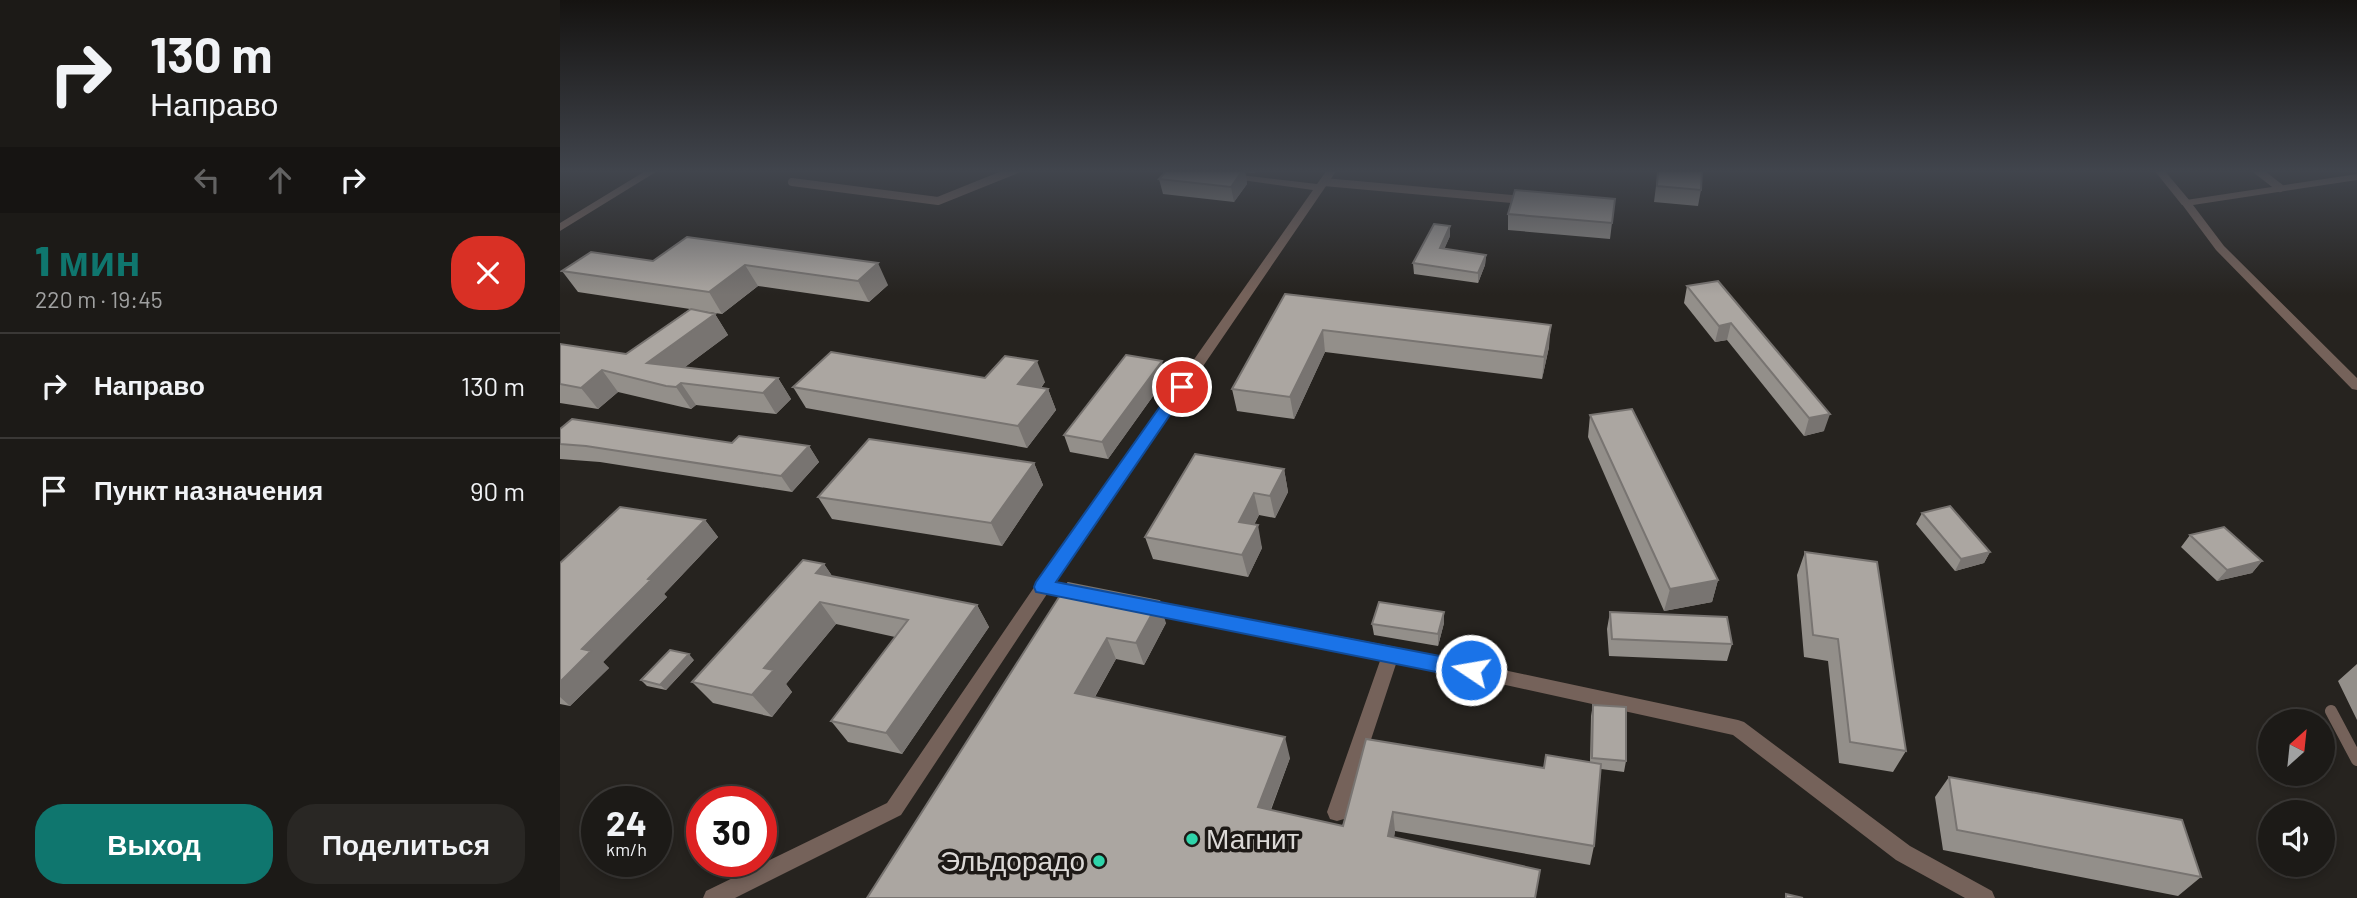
<!DOCTYPE html>
<html lang="ru">
<meta charset="utf-8">
<style>
:root{--surface:#1c1a17;--page:#292724;--text:#f1f3f6;--muted:#a0a1a1;--line:#3a3836;--accent:#0f766e}
body{margin:0;font-family:Barlow,sans-serif;background:var(--page);color:var(--text);height:100vh;display:flex;flex-direction:column;font-size:26px;white-space:nowrap}
*{box-sizing:border-box;margin:0}
p{font-size:23px;color:var(--muted)}
.icon{flex:none;width:38px;height:38px;fill:none;stroke:currentColor;stroke-width:2;stroke-linecap:round;stroke-linejoin:round}
.map{position:relative;flex:1;overflow:hidden}
.side{display:flex;flex-direction:column;background:var(--surface);width:560px}
.side>*{flex:none}
.hud{background:#1c1a17;color:var(--text);overflow:hidden}
.needle{width:46px;rotate:27deg}
.fabs{position:absolute;left:1698px;top:709px;display:grid;gap:14px}
.fabs a{display:grid;place-items:center;width:77px;height:77px;border-radius:50%;background:var(--surface);box-shadow:0 4px 10px #0003,0 0 0 2px var(--line);font-size:35px}
.speed{position:absolute;left:21px;top:786px;display:flex;gap:14px;font-size:35px;font-weight:700;text-align:center}
.speed>*{display:grid;place-content:center;width:91px;height:91px;border-radius:50%;background:var(--surface);box-shadow:0 4px 10px #0003,0 0 0 2px var(--line);line-height:1}
.speed small{font-size:18px;font-weight:400}
.speed .limit{border:10px solid #d22;background:#fff;color:#111}
.pin{position:absolute;display:grid;place-items:center;width:60px;height:60px;color:#fff;margin:-30px;border:4px solid #fff;border-radius:50%;box-shadow:0 2px 7px #0007}
.me{position:absolute;width:77px;margin:-38px;rotate:282deg;stroke-linejoin:round;filter:drop-shadow(0 0 5px #0008)}
.turn{display:flex;align-items:center;gap:24px;height:147px;padding:0 35px;font-size:32px}
.turn .icon{width:91px;height:91px;stroke-width:2.5}
.turn b{display:block;font-size:49px;line-height:60px}
.lanes{display:flex;align-items:center;height:66px;padding:0 35px;background:#0003;justify-content:center;gap:35px;direction:ltr}
.lanes .off{opacity:.35}
.round{display:grid;place-items:center;flex:none;width:74px;height:74px;border-radius:28px;background:var(--page)}
.overview{display:flex;align-items:center;justify-content:space-between;height:119px;padding:0 35px}
h1{font-size:42px;font-weight:800;line-height:52px;color:var(--accent)}
.action{display:flex;gap:14px;margin-top:auto;padding:14px 35px}
.action a{flex:1;height:80px;border-radius:28px;background:var(--accent);color:#fff;font-size:28px;font-weight:800;line-height:80px;text-align:center}
.action a+a{background:var(--page);color:var(--text)}
ul{padding:0;list-style:none}
li{display:flex;align-items:center;gap:21px;height:105px;padding:0 35px;border-top:2px solid var(--line)}
li div{flex:1}
li b{display:block;font-size:26px}
li em{font-style:normal}
main{display:flex;flex:1;min-height:0}
.map>svg:first-child{display:block}
</style>
<main>
<section class="side">
<div class="hud">
<div class="turn"><svg class="icon" aria-label="right" viewBox="0 0 24 24"><path d="M7 20v-9h11M14 6l5 5-5 5"/></svg><div><b>130 m</b>Направо</div></div>
<div class="lanes"><svg class="icon off" aria-label="left" viewBox="0 0 24 24"><path d="M17 20v-9H6M10 6l-5 5 5 5"/></svg><svg class="icon off" aria-label="ahead" viewBox="0 0 24 24"><path d="M12 20V5M6 11l6-6 6 6"/></svg><svg class="icon" aria-label="right" viewBox="0 0 24 24"><path d="M7 20v-9h11M14 6l5 5-5 5"/></svg></div>
</div>
<div class="overview"><div><h1>1 мин</h1><p>220 m · 19:45</p></div><a class="round" style="background:#d93025;color:#fff"><svg class="icon" aria-label="close" viewBox="0 0 24 24"><path d="M6 6l12 12M18 6L6 18"/></svg></a></div>
<ul>
<li><svg class="icon" aria-label="right" viewBox="0 0 24 24"><path d="M7 20v-9h11M14 6l5 5-5 5"/></svg><div><b>Направо</b></div><em>130 m</em></li>
<li><svg class="icon" aria-label="arrive" viewBox="0 0 24 24"><path d="M6 21V4h12l-3 4 3 4H6"/></svg><div><b>Пункт назначения</b></div><em>90 m</em></li>
</ul>
<div class="action"><a>Выход</a><a>Поделиться</a></div>
</section>
<div class="map">
<svg width="1797" height="898" viewBox="0 0 1797 898">
<rect width="100%" height="100%" fill="#26231f"/>
<g fill="none" stroke-linecap="round" stroke-linejoin="round">
<!-- service-far1 -->
<path stroke="#75625a" stroke-width="8" d="M1697,170L1720,188
M232,182L378,201L455,170
M764,182L963,200"/>
<!-- service -->
<path stroke="#75625a" stroke-width="12" d="M1771,711L1797,760"/>
<!-- minor -->
<path fill="#75625a" fill-rule="evenodd" d="M87,170H99L0,231V223Z
M767,170H777L495,583L529,589L531,594L529,599L523,600L487,594L341,815L175,898H143L146,891L327,803L477,583L753,190L668,178L663,175L664,173L757,184Z
M1594,170H1604L1630,201V205H1622Z
M584,599L831,646L1178,720L1184,722L1350,846L1432,891L1435,898H1405L1336,860L1173,735L837,661L787,812L784,819L777,821L770,819L767,812L821,658L584,613L578,611L576,606L578,601Z"/>
<!-- tertiary -->
<path fill="#75625a" fill-rule="evenodd" d="M1797,174V180L1633,205L1664,246L1797,378V390L1792,389L1656,250L1621,203L1626,200Z"/>
</g>
<!-- wall -->
<path fill="#938f8a" d="M607,170H697L694,173L685,172L687,184L674,202L603,194L599,179Z
M890,170H910L909,172Z
M1098,170H1142L1141,190L1138,206L1094,202Z
M1055,199L1050,239L948,230V214Z
M890,236L884,249L926,255L925,265L918,283L854,274L853,263Z
M127,237L328,285L309,302L198,286L162,314L141,311L155,314L168,335L125,367L218,378L231,399L216,414L136,405L131,409L122,407L58,392L38,409L0,403V344L66,354L130,309L18,292L2,271L93,261Z
M1158,281L1264,431L1244,436L1167,340L1155,342L1124,303L1127,286Z
M725,294L989,347L982,379L765,352L734,419L677,411L672,389Z
M425,378L485,382L481,388L488,389L496,410L467,448L246,408L233,387Z
M606,378L548,459L510,452L504,435Z
M1030,415L1158,580L1152,602L1104,611L1028,437Z
M0,429L172,443L249,446L259,462L232,492L40,462L0,459Z
M474,463L483,485L442,546L272,519L258,497Z
M724,469L728,492L715,518L699,515L694,525L702,548L688,577L593,559L585,537Z
M1362,513L1430,552L1424,563L1395,571L1356,524Z
M145,520L158,537L104,594L107,597L43,662L49,668L10,706L0,704V563Z
M1630,535L1702,561L1692,573L1657,581L1621,547Z
M1245,552L1346,751L1333,772L1279,763L1268,661L1244,657L1237,575Z
M264,564L272,576L417,605L429,627L342,754L288,742L271,721L335,637L276,624L226,684L232,692L212,717L153,703L132,682Z
M508,583L606,623L584,665L556,659L535,697L730,758L711,810L783,826L984,768L1030,762L1031,716L1033,705L1066,761L1064,772L1041,769L1034,846L1030,865L835,831L834,838L307,898Z
M884,612V623L878,646L814,635L812,624Z
M1050,612L1172,644L1167,661L1049,656L1047,629Z
M134,660L106,690L87,686L81,680Z
M1797,664V720L1778,681Z
M1389,777L1641,877L1618,896L1383,850L1375,797Z"/>
<!-- shaded-wall -->
<path fill="#787471" d="M683,170H685L687,184L674,202L671,187Z
M890,226V236L880,259V248Z
M926,255L925,265L918,283V273Z
M318,263L328,285L309,302L298,281Z
M185,265L198,286L162,314L149,292Z
M155,314L168,335L102,384L87,363Z
M1171,323L1167,340L1155,342L1159,326Z
M991,325L989,347L982,379L984,357Z
M763,330L765,352L734,419L730,397Z
M477,361L485,382L467,405L458,384Z
M602,361L606,378L548,459L542,442Z
M42,370L58,392L38,409L21,388Z
M218,378L231,399L216,414L203,393Z
M121,383L136,405L131,409L116,387Z
M488,389L496,410L467,448L458,426Z
M1270,414L1264,431L1244,436L1249,418Z
M249,446L259,462L232,492L221,476Z
M474,463L483,485L442,546L431,523Z
M724,469L728,492L715,518L710,496Z
M694,493L699,515L684,544L679,522Z
M145,520L158,537L104,594L107,597L43,662L49,668L10,706L0,697V682L22,649Z
M698,525L702,548L688,577L682,555Z
M1430,552L1424,563L1395,571L1401,559Z
M1702,561L1692,573L1657,581L1667,570Z
M264,564L279,586L256,573Z
M1158,580L1152,602L1104,611L1110,589Z
M599,601L606,623L584,665L576,643Z
M260,602L276,624L226,684L232,692L212,717L192,695L204,668Z
M417,605L429,627L342,754L326,733Z
M884,612V623L878,646V634Z
M547,638L556,659L525,714L515,693Z
M129,654L134,660L106,690L100,685Z
M725,737L730,758L704,827L698,807Z
M833,812L835,831L830,856L828,836Z"/>
<!-- building -->
<path fill="#aba6a1" stroke="#787471" stroke-width="2" d="M607,170H683L671,187L599,179Z
M1098,170H1142L1141,190L1097,186Z
M955,190L1055,199L1052,223L948,214Z
M874,224L890,226L880,248L926,255L918,273L853,263Z
M127,237L318,263L298,281L185,265L149,292L2,271L31,252L93,261Z
M1158,281L1270,414L1249,418L1171,323L1159,326L1127,286Z
M725,294L991,325L984,357L763,330L730,397L672,389Z
M131,309L155,314L87,363L218,378L203,393L121,383L116,387L106,386L42,370L21,388L0,384V344L66,354Z
M271,352L425,378L445,356L477,361L458,384L488,389L458,426L233,387Z
M566,355L602,361L542,442L504,435Z
M1072,409L1158,580L1110,589L1030,415Z
M12,419L172,443L179,436L249,446L221,476L26,446L0,444V429Z
M309,439L474,463L431,523L258,497Z
M635,454L724,469L710,496L694,493L679,522L698,525L682,555L585,537Z
M1390,506L1430,552L1401,559L1362,513Z
M60,507L145,520L88,579L91,580L22,649L31,651L0,682V563Z
M1664,527L1702,561L1667,570L1630,535Z
M1245,552L1317,562L1346,751L1290,742L1278,639L1253,635Z
M243,560L264,564L256,573L417,605L326,733L271,721L348,620L260,602L204,668L214,670L192,695L132,682Z
M508,583L599,601L576,643L547,638L515,693L725,737L698,807L783,826L806,739L984,768L986,755L1041,764L1034,846L833,812L828,836L980,870L975,898H307Z
M819,602L884,612L878,634L812,624Z
M1050,612L1167,617L1172,644L1052,639Z
M110,650L129,654L100,685L81,680Z
M1033,705L1066,707V761L1032,758Z
M1389,777L1622,820L1641,877L1397,830Z
M1226,894L1243,898H1226Z"/>
<!-- sky -->
<linearGradient id="sky" x2="0" y2="1"><stop stop-color="#151311"/><stop offset="0.58" stop-color="#41454d"/><stop offset="1" stop-color="#41454d" stop-opacity="0"/></linearGradient>
<rect width="1797" height="295" fill="url(#sky)"/>
<!-- route -->
<path fill="#1a73e8" stroke="#114b97" stroke-width="2" d="M622,382L629,387L496,582L911,662L918,665L921,670L918,676L911,679L476,592L474,587L476,582L616,384Z"/>
<!-- markers -->
<g fill="#2fd4aa" stroke="#1d1916" stroke-width="2.5">
<circle cx="632" cy="839" r="7"/>
<circle cx="539" cy="861" r="7"/>
</g>
<g text-anchor="middle" stroke-width="7" stroke-linejoin="round" paint-order="stroke">
<!-- near-poi labels -->
<g font-size="28" fill="#dcd9d7" stroke="#1d1916" text-anchor="start">
<text x="646" y="849">Магнит</text>
<text x="525" y="871" text-anchor="end">Эльдорадо</text>
</g>
</g>
</svg>
<div class="fabs">
<a><svg class="needle" viewBox="-14 -14 28 28"><path d="M0-13l5 13h-10z" fill="#e53935"/><path d="M0 13l5-13h-10z" fill="#a0a1a1"/></svg></a>
<a><svg class="icon" aria-label="sound" viewBox="0 0 24 24"><path d="M4 9h4l5-4v14l-5-4H4zM17 9q2 3 0 6"/></svg></a>
</div>
<div class="speed"><div>24<small>km/h</small></div><div class="limit">30</div></div>
<div class="pin" style="left:622px;top:387px;background:#d93025"><svg class="icon" aria-label="arrive" viewBox="0 0 24 24"><path d="M6 21V4h12l-3 4 3 4H6"/></svg></div>
<svg class="me" style="left:911px;top:670px" viewBox="-20 -20 40 40"><circle r="17" fill="#1a73e8" stroke="#fff" stroke-width="3"/><path d="M0-11L8 9 0 5-8 9z" fill="#fff"/></svg>
</div>
</main>
